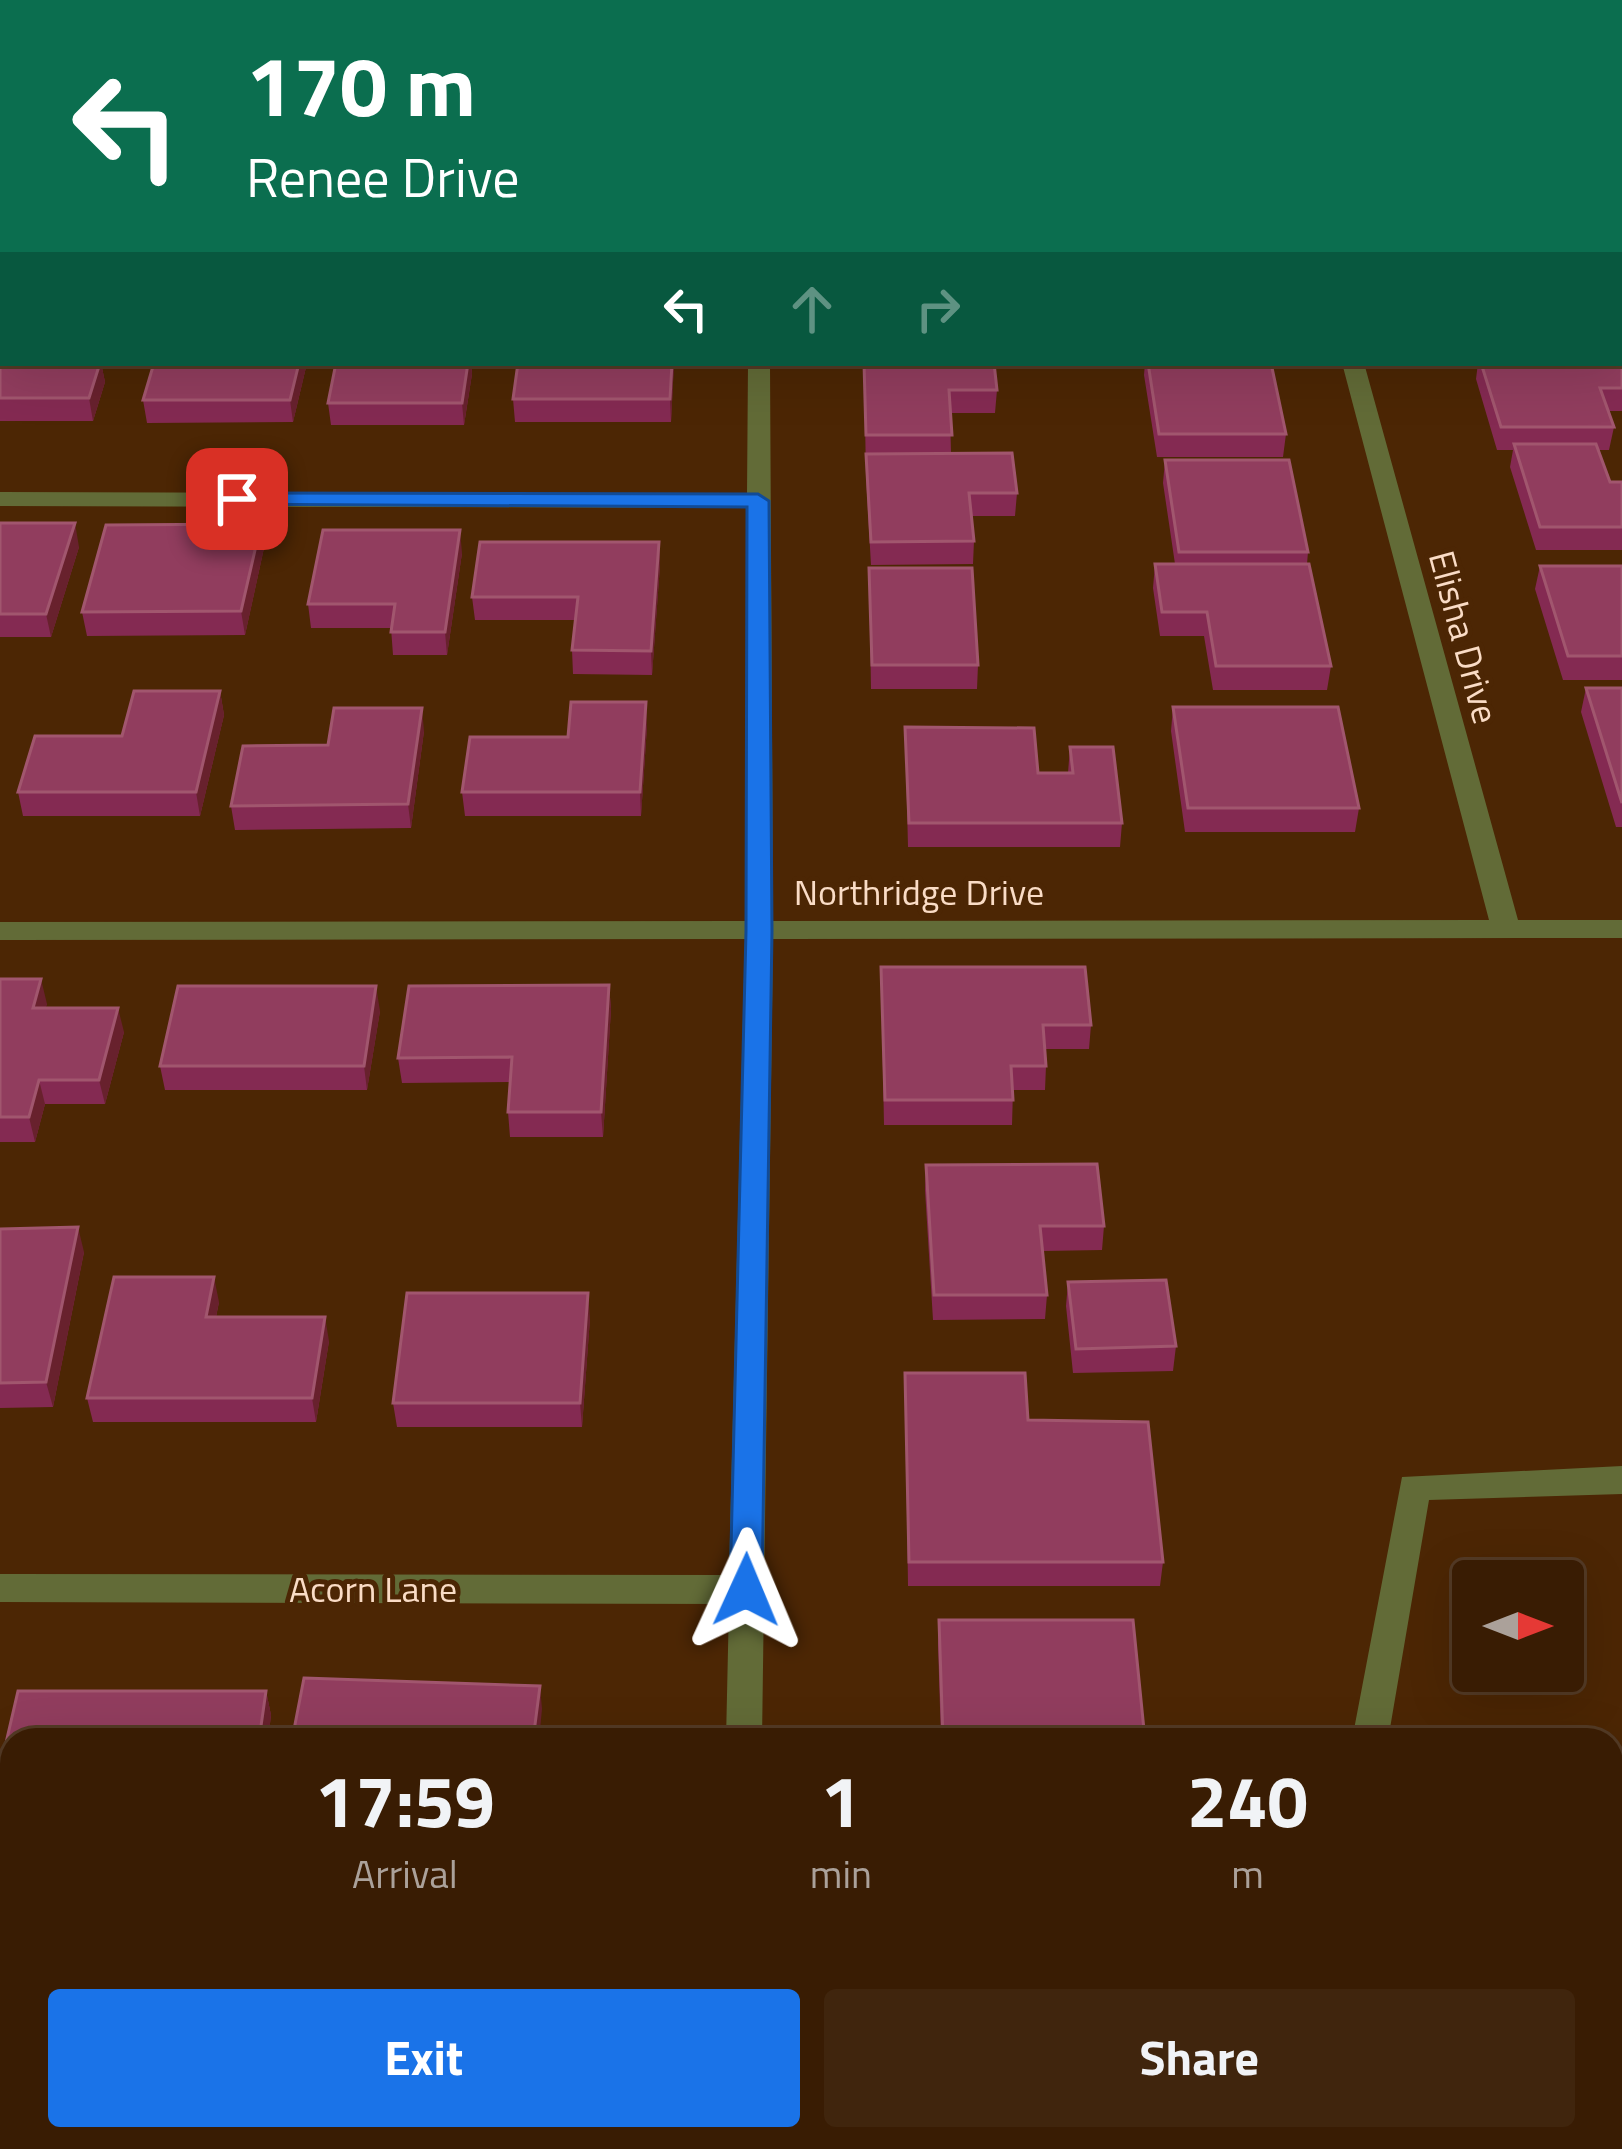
<!DOCTYPE html>
<style>
:root{--surface:#391c03;--page:#40250d;--text:#f1f3f6;--muted:#aba19a;--line:#533a25;--accent:#1a73e8}
body{margin:0;font-family:"Titillium Web",sans-serif;background:var(--page);color:var(--text);height:100vh;display:flex;flex-direction:column;font-size:45px;white-space:nowrap}
*{box-sizing:border-box;margin:0}
p{font-size:39px;color:var(--muted)}
.icon{flex:none;width:66px;height:66px;fill:none;stroke:currentColor;stroke-width:2;stroke-linecap:round;stroke-linejoin:round}
.map{position:relative;flex:1;overflow:hidden}
.sheet{position:absolute;left:0px;top:1728px;width:1623px;height:423px;display:flex;flex-direction:column;background:var(--surface);border-radius:36px 36px 0 0;box-shadow:0 12px 48px #0002,0 0 0 3px var(--line)}
.sheet>*{flex:none}
.guide{position:absolute;left:0px;top:0px;width:1623px;height:366px;box-shadow:0 12px 48px #0002,0 0 0 3px var(--line);background:#0b6e4f;color:#fff;overflow:hidden}
.needle{width:78px;rotate:90deg}
.controls{position:absolute;left:1452px;top:1560px;display:grid;gap:24px}
.controls a{display:grid;place-items:center;width:132px;height:132px;border-radius:12px;background:var(--surface);box-shadow:0 12px 48px #0002,0 0 0 3px var(--line);font-size:60px}
.pin{position:absolute;display:grid;place-items:center;width:102px;height:102px;color:#fff;margin:-51px;border-radius:24px;box-shadow:0 6px 18px #0006}
.me{position:absolute;width:132px;margin:-66px;rotate:1deg;stroke-linejoin:round;filter:drop-shadow(0 0 9px #0008)}
.turn{display:flex;align-items:center;gap:42px;height:252px;padding:0 48px;font-size:54px}
.turn .icon{width:156px;height:156px;stroke-width:2.5}
.turn b{display:block;font-size:84px;line-height:102px}
.lanes{display:flex;align-items:center;height:114px;padding:0 48px;background:#0003;justify-content:center;gap:60px;direction:ltr}
.lanes .off{opacity:.35}
.eta{display:flex;justify-content:space-evenly;align-items:center;height:204px;text-align:center}
.eta b{font-size:72px;font-weight:700;line-height:84px}
.cta{display:flex;gap:24px;margin-top:auto;padding:24px 48px}
.cta a{flex:1;height:138px;border-radius:12px;background:var(--accent);color:#fff;font-size:48px;font-weight:700;line-height:138px;text-align:center}
.cta a+a{background:var(--page);color:var(--text)}
.map>svg:first-child{display:block}
</style>
<div class="map">
<svg width="1622" height="2149" viewBox="0 0 1622 2149">
<rect width="100%" height="100%" fill="#4c2604"/>
<g fill="none" stroke-linecap="round" stroke-linejoin="round">
<!-- minor -->
<path fill="#626b37" fill-rule="evenodd" d="M754,0H772V3H754Z
M1247,0H1265L1266,3H1248Z
M0,176H3V188H0Z
M1620,219H1622V231H1620Z
M748,363H770L773,921L1489,920L1342,363H1364L1518,920H1622V938L773,939L762,1740H726L729,1604L0,1602V1574L729,1575L745,939L0,940V922L745,921L747,508L0,506V492L747,494Z
M1622,1466V1494L1429,1500L1388,1740H1352L1402,1477Z
M716,2139H758V2149H716Z
M1358,2139H1400L1401,2149H1359Z"/>
</g>
<!-- wall -->
<path fill="#842a52" d="M193,0H328L327,3H194Z
M396,0H526V3H396Z
M1338,0H1471L1472,3H1339Z
M3,52V125H0L1,58Z
M3,251V293H0V259Z
M0,317L3,363H101L105,382L93,421H0Z
M1622,357V411H1608L1614,427L1609,450H1598L1610,482H1622V550H1536L1510,467L1513,450H1497L1476,379L1478,363H1620Z
M307,363L293,422L147,423L143,400Z
M336,363H471L472,374L464,425H331L328,403Z
M674,363L671,422H515L513,399Z
M864,363L997,390L995,413H950L951,453L1017,493L1015,516H972L974,541L973,564L871,565L866,477Z
M1145,363H1271L1286,434L1283,457H1157L1144,375Z
M1165,460L1308,552L1307,564L1331,666L1327,690H1213L1204,636H1160L1153,588L1155,564H1175L1163,483Z
M0,523L79,547L51,637H0Z
M659,542L660,565L652,675L573,674L572,650L575,620H475L472,597Z
M264,548L245,635L87,636L82,612Z
M462,553L447,655H393L391,628H311L308,604Z
M1540,566H1622V680H1563L1535,589Z
M869,568L978,665L977,689H871Z
M1586,688H1622V827H1616L1581,712Z
M220,691L224,715L200,816H23L18,792L122,736Z
M1173,707L1359,808L1355,832H1185L1171,731Z
M647,726L641,816H465L462,792L568,737Z
M905,727L1038,773H1068L1070,747L1122,823L1120,847H908Z
M424,731L411,828L235,830L231,806L328,745Z
M881,967L1091,1025L1089,1049H1045L1046,1066L1045,1090H1013L1012,1125H884Z
M0,979L47,1004L45,1008L124,1032L105,1104H45L35,1142H0Z
M609,985L611,1009L603,1137H510L508,1112L510,1082L402,1083L398,1058Z
M380,1011L367,1090H165L160,1066Z
M926,1165L1104,1226L1102,1250L1043,1251L1047,1295L1045,1319L933,1320L925,1190Z
M0,1229L84,1252L53,1407L0,1408Z
M1068,1282L1176,1346L1173,1371L1073,1373L1066,1306Z
M219,1302L216,1317L329,1341L316,1422H93L87,1398Z
M590,1318L582,1427H397L393,1403Z
M905,1373L1028,1420L1163,1562L1160,1586H908Z
M939,1620L1145,1740H941L938,1644Z
M18,1691H266L271,1715L268,1740H12V1863H0V1769Z
M1525,2139H1611L1622,2149H1537Z"/>
<!-- shaded-wall -->
<path fill="#68212d" d="M100,363H101L105,382L93,421L89,398Z
M299,363H307L293,422L290,400Z
M468,363H471L472,374L464,425L462,403Z
M672,363H674L671,422L670,399Z
M75,523L79,547L51,637L46,614Z
M261,524L264,548L245,635L241,611Z
M460,530L462,553L447,655L445,632Z
M659,542L660,565L652,675L651,651Z
M220,691L224,715L200,816L196,792Z
M646,702L647,726L641,816L640,792Z
M422,708L424,731L411,828L408,804Z
M41,979L47,1004L39,1032L33,1008Z
M609,985L611,1009L603,1137L601,1112Z
M376,986L380,1011L367,1090L364,1066Z
M118,1008L124,1032L105,1104L99,1080Z
M39,1080L45,1104L35,1142L29,1117Z
M78,1227L84,1252L53,1407L46,1382Z
M214,1277L219,1302L211,1341L206,1317Z
M588,1293L590,1318L582,1427L580,1403Z
M325,1317L329,1341L316,1422L312,1398Z
M540,1686L542,1709L539,1740H533Z
M266,1691L271,1715L268,1740H259Z
M193,2139H204L202,2149H192Z"/>
<!-- building -->
<path fill="#913d5e" stroke="#a1566e" stroke-width="3" d="M608,0H663V3H608Z
M857,0H988V3H857Z
M1067,0H1173V3L1067,2Z
M1386,0H1471L1472,3H1387Z
M1504,0H1620L1622,4L1505,3Z
M3,52V104H0V58Z
M1620,77H1622V131H1620Z
M3,251V270H0V259Z
M0,317H3V363H100L89,398H0Z
M1620,357H1622V388H1600L1614,427H1501L1481,363H1620Z
M154,363H299L290,400H143Z
M336,363H468L462,403H328Z
M518,363H672L670,399H513Z
M864,363H994L997,390H949L952,435H866Z
M1148,363H1271L1286,434H1159Z
M1514,444H1596L1610,482H1622V527H1540Z
M1012,453L1017,493H969L974,541L871,542L866,454Z
M1165,460H1289L1308,552H1179Z
M0,523H75L46,614H0Z
M261,524L241,611L82,612L106,525Z
M323,530H460L445,632H391L395,604H308Z
M480,542H659L651,651L572,650L578,597H472Z
M1155,564H1309L1331,666H1216L1207,612H1162Z
M1540,566H1622V656H1568Z
M869,568H972L978,665H872Z
M1586,688H1622V803Z
M134,691H220L196,792H18L35,736H122Z
M571,702H646L640,792H462L470,737H568Z
M1173,707H1338L1359,808H1188Z
M334,708H422L408,804L231,806L243,746L328,745Z
M905,727L1034,728L1038,773H1073L1070,747H1113L1122,823H909Z
M881,967H1085L1091,1025H1043L1046,1066H1011L1013,1100H885Z
M0,979H41L33,1008H118L99,1080H39L29,1117H0Z
M609,985L601,1112H508L512,1057L398,1058L409,986Z
M178,986H376L364,1066H160Z
M1097,1164L1104,1226H1040L1047,1295H934L926,1165Z
M78,1227L46,1382L0,1383V1229Z
M114,1277H214L206,1317H325L312,1398H87Z
M1166,1280L1176,1346L1076,1349L1068,1282Z
M407,1293H588L580,1403H393Z
M905,1373H1025L1028,1420L1148,1422L1163,1562H909Z
M939,1620H1133L1145,1740H943Z
M304,1678L540,1686L533,1740H292Z
M18,1691H266L259,1740H12V1840H0V1769Z
M1617,1763L1622,1767V2149H1599L1586,2139H1611V1770Z
M0,2078H12V2139H193L192,2149H0Z
M287,2139H488L487,2149H286Z"/>
<!-- route -->
<path fill="#1a73e8" stroke="#114b97" stroke-width="3" d="M237,493L758,494L769,501L772,931L762,1590L757,1599L746,1603L735,1599L730,1590L746,931L747,507L229,504L226,499Z"/>
<g text-anchor="middle" stroke-width="10" stroke-linejoin="round" paint-order="stroke">
<!-- street labels -->
<g font-size="36" fill="#fadcc6" stroke="#4c2604">
<text transform="translate(1464 637) rotate(75)" y="13">Elisha Drive</text>
<text x="919" y="905">Northridge Drive</text>
<text x="373" y="1602">Acorn Lane</text>
</g>
</g>
</svg>
<div class="controls">
<a><svg class="needle" viewBox="-14 -14 28 28"><path d="M0-13l5 13h-10z" fill="#e53935"/><path d="M0 13l5-13h-10z" fill="#aba19a"/></svg></a>
</div>
<div class="pin" style="left:237px;top:499px;background:#d93025"><svg class="icon" aria-label="arrive" viewBox="0 0 24 24"><path d="M6 21V4h12l-3 4 3 4H6"/></svg></div>
<svg class="me" style="left:746px;top:1590px" viewBox="-20 -20 40 40"><path d="M0-17L14 15 0 8-14 15z" fill="#1a73e8" stroke="#fff" stroke-width="4"/></svg>
<div class="guide">
<div class="turn"><svg class="icon" aria-label="left" viewBox="0 0 24 24"><path d="M17 20v-9H6M10 6l-5 5 5 5"/></svg><div><b>170 m</b>Renee Drive</div></div>
<div class="lanes"><svg class="icon" aria-label="left" viewBox="0 0 24 24"><path d="M17 20v-9H6M10 6l-5 5 5 5"/></svg><svg class="icon off" aria-label="ahead" viewBox="0 0 24 24"><path d="M12 20V5M6 11l6-6 6 6"/></svg><svg class="icon off" aria-label="right" viewBox="0 0 24 24"><path d="M7 20v-9h11M14 6l5 5-5 5"/></svg></div>
</div>
<section class="sheet">
<div class="eta">
<div><b>17:59</b><p>Arrival</p></div>
<div><b>1</b><p>min</p></div>
<div><b>240</b><p>m</p></div>
</div>
<div class="cta"><a>Exit</a><a>Share</a></div>
</section>
</div>
